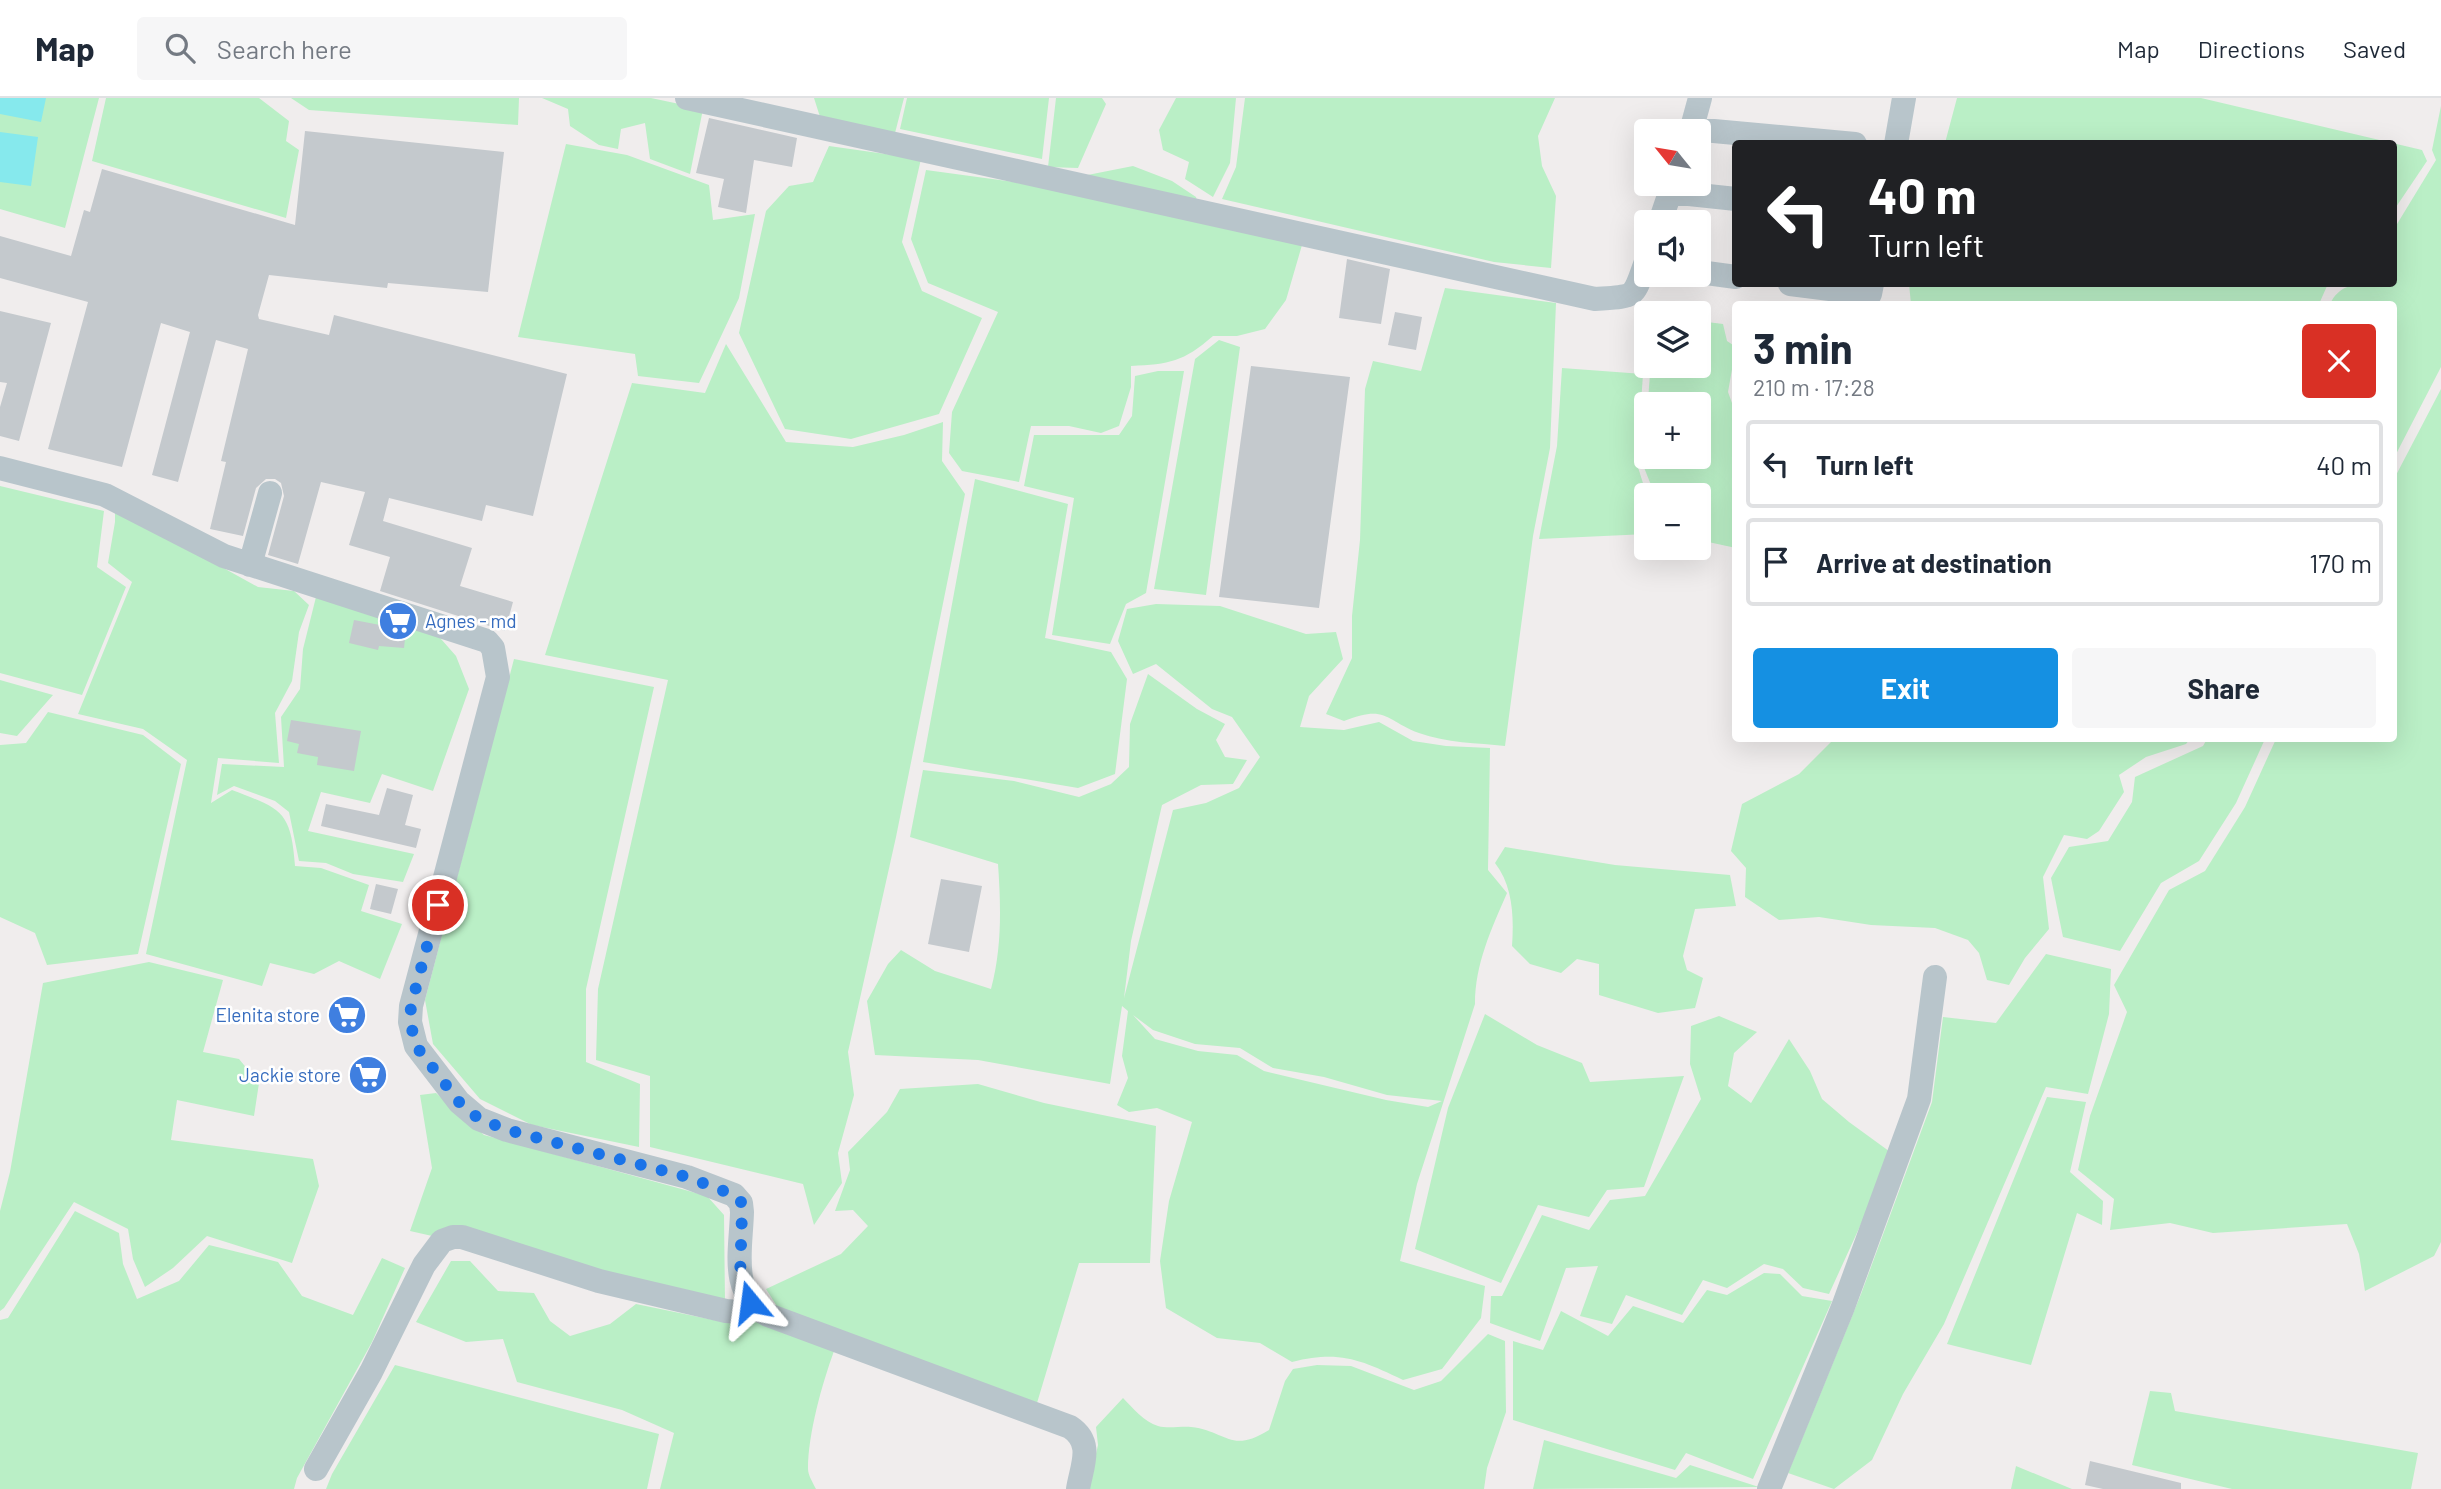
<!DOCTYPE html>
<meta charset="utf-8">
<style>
:root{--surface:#fff;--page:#f6f6f7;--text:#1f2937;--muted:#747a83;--line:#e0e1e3;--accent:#1590e2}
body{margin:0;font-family:Barlow,sans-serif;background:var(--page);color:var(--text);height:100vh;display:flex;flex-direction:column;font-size:26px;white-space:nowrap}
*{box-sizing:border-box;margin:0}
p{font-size:23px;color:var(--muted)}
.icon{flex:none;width:38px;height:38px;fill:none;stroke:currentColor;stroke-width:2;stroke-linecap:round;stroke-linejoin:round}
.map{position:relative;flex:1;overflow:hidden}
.panel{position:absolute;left:1732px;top:203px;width:665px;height:441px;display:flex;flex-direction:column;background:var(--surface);border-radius:7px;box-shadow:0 7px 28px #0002}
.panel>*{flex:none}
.hud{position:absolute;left:1732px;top:42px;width:665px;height:147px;border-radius:7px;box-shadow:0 7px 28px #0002;background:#202124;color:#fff;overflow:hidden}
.needle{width:46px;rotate:300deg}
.tools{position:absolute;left:1634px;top:21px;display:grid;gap:14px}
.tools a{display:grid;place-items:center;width:77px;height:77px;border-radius:7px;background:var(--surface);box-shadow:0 7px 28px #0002;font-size:35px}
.pin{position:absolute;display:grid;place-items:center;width:60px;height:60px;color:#fff;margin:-30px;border:4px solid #fff;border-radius:50%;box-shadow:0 2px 7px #0007}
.me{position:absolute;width:77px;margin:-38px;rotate:344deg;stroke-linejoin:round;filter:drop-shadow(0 0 5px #0008)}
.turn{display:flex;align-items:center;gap:24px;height:147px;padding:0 21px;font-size:32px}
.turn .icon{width:91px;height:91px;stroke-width:2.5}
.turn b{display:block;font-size:49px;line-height:60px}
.round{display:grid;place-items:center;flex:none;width:74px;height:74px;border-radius:7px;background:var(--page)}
.headline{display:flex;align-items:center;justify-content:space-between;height:119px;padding:0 21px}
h1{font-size:42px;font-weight:700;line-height:52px}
.action{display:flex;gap:14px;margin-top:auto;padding:14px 21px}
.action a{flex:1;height:80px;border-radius:7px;background:var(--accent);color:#fff;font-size:28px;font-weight:700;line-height:80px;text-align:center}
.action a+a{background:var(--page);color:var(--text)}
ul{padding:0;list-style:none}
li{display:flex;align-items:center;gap:21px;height:88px;margin:0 14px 10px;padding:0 7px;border:4px solid var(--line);border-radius:7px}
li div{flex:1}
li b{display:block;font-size:26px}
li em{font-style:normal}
header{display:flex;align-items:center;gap:42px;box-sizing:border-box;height:98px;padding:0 35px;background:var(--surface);border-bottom:2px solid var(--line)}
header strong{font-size:33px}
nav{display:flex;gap:38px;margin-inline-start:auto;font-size:24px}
.search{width:490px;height:63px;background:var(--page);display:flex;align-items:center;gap:18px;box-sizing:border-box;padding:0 24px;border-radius:7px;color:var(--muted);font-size:26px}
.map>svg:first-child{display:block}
</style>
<header>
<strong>Map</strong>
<div class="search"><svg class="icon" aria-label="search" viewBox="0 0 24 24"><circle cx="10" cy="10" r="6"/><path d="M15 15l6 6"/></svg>Search here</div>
<nav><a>Map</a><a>Directions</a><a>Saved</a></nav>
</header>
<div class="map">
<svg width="2441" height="1391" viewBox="0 0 2441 1391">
<rect width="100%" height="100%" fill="#f0eded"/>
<!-- green -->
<path fill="#baefc6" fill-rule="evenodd" d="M0,0H99L65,130L0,111Z
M106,0H259L289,23L286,43L299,52L286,120L92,63Z
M291,0H519L518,27L309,12Z
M542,0H651L703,11L690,76L650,61L645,25L621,31L618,51L599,47L570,28L568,11Z
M814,0H904L895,35L821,22Z
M907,0H1049L1042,61L900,31Z
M1056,0H1102L1106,6L1078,70L1048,69Z
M1176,0H1236L1230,65L1213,99L1185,81L1189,64L1163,52L1159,32Z
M1245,0H1555L1538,38L1542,68L1556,98L1551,170L1494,164L1222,101L1236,69Z
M1957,0H2201L2422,52L2427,63L2394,112V46L1945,45Z
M2441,8V269L2394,360V206H2330C2342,180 2368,186 2394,186V131L2436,62L2432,52Z
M566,46L627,57L709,87L713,122L755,116L739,200L699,285L638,278L635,256L518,239Z
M829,48L921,61L902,144L922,193L982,220L939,316L851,341L785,331L739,235L766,113L789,88L813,84Z
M1133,68L1172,83L1196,99L1202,122L1302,147L1286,202L1265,231L1237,238H1213C1183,264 1170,266 1131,268V289L1119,328L1101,335L1069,328H1031L1019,384L962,373L949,355L952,314L998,214L928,185L911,141L926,72L1037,87Z
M1909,186H2331L2327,188L2319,206H1911Z
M1445,190L1556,205L1550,350L1533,438L1505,648C1478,645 1446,645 1419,635C1385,622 1386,606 1344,623L1326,616L1352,560V518L1360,442L1365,291L1373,263L1421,273Z
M1699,223L1723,226L1727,243L1736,249L1728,294L1736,316V450L1699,442V397H1655L1643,367L1650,276L1682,277L1685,268H1699ZM1647,306H1699V359H1647Z
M1219,242L1240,249L1206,497L1154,491L1195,261Z
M726,246L786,344L853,349L904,337L943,324L942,363L965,396L896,739L848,954L854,997L838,1055L842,1085L814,1127L803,1086L650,1049V978L596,962L598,891L668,582L545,557L632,285L705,295Z
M1562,270L1643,276L1637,366L1647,398V436L1539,441L1557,348Z
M1158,273H1184L1146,495L1126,506L1110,546L1052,537L1074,400L1024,388L1034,337H1119L1132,318L1135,278Z
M2441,291V1144L2434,1158L2365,1193L2359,1156L2347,1126L2213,1135L2170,1125L2110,1132L2114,1101L2078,1072L2090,1018L2127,914L2114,887L2169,792L2205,773L2245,709L2276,641L2394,640V381Z
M975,381L1068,406L1045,540L1111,554L1127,581L1115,676L1078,690L923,664Z
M0,388L104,413L97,469L126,489L82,597L0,575Z
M115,410L258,489L294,493L309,507L299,534L292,583L275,615L279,665L218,660L211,705L232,692C281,711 291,712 295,768L321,770L369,787L361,813L402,826L380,881L339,863L314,876L270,865L262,888L146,856L187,662L143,631L78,616L132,484L108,465L115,424Z
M316,499L434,533L456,558L469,591L433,693L382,676L370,705L321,694L308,733L414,756L403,784L353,776L326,765L299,763L289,714L275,703L234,688L217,697L222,666L284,669L281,619L300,591L303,551Z
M1156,506L1220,508L1306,536L1336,534L1343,561L1309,598L1300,629L1344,632L1379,624L1413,643L1446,648L1490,650L1488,772L1507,795C1491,832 1475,866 1475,906L1417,1086L1400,1163L1485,1188L1481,1220L1442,1271L1403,1282C1361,1262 1340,1252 1292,1264L1260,1245L1217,1240L1166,1210L1160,1163L1169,1103L1192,1024L1157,1010L1129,1014L1117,1007L1128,980L1122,958L1128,913L1122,908L1110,986L978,962L875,957L867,903L888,866L901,852L935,873L991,891C1002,850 1001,809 998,766L910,739L923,672L1014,683L1079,699L1111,686L1129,669L1130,626L1148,576L1197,611L1225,626L1216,642L1225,659L1247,662L1233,686L1201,687L1162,707L1131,843L1124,900L1173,712L1206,705L1239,690L1260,659L1232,619L1212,611L1156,566L1133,576L1118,543L1127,511ZM1133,917L1153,932L1195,946L1240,950L1273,970L1324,979L1387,997L1442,1003L1428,1009L1386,1002L1264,973L1237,957L1198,953L1155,941Z
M514,561L654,589L586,891V964L640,986L639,1049L532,1027L480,1001L433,946L425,902Z
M0,582L53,597L17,638L0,635Z
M48,614L143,637L181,666L138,856L47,867L35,835L0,819V647L26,645Z
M1835,640H2190V641L2186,646L2146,659L2119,677L2124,694L2099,733L2087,741L2064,737L2043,779L2049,831L2025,860L2009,887L1987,882L1979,855L1968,842L1935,830L1871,827L1819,819L1779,822L1745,799L1746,770L1731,753L1742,706L1799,676Z
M2207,641H2265L2236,705L2199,763L2161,785L2120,853L2063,839L2051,780L2069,749L2108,743L2132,704L2135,679L2203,648Z
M1505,749L1615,767L1730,777L1736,808L1695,811L1683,858L1687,872L1703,880L1695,910L1658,915L1599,897V866L1577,861L1561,875L1530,866L1512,848C1514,819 1513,788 1495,765Z
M2046,856L2111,871L2109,916L2088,996L2046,989L1944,1226L1903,1296L1872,1362L1834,1391L1788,1375L1861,1196L1932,1004L1943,919L1996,925Z
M149,864L223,882L203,954L239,961L259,985L254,1018L177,1002L171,1042L313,1061L319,1088L292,1165L207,1138L173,1170L145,1189L133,1161L128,1131L74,1104L4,1210L0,1213V1113L10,1074L43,885Z
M1485,916L1537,947L1582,965L1590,984L1684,978L1644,1089L1607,1092L1589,1119L1538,1107L1501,1185L1415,1151L1448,1010Z
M1719,918L1757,934L1734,955L1728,988L1751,1005L1789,941L1810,973L1822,1001L1849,1024L1893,1056L1829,1196L1803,1190L1783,1171L1764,1166L1727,1190L1703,1182L1682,1217L1626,1197L1612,1226L1580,1218L1598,1168L1566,1170L1540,1243L1490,1225L1491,1198H1502L1542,1117L1589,1132L1610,1102L1645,1098L1701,1001L1690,966L1691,928Z
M978,986L1044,1005L1156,1028L1150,1165H1079L1037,1305L778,1210L766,1191L841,1156L868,1128L853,1112L835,1113L850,1072L848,1054L887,1014L900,991Z
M436,995L484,1037L707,1098L724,1117L725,1204L410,1133L432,1070L420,997Z
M2047,999L2086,1004L2070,1074L2103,1103L2102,1127L2077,1115L2031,1267L1947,1246Z
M75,1113L119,1135L123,1166L137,1201L179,1183L209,1147L278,1164L302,1198L353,1217L382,1160L405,1170L372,1244L297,1380L294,1391H0V1222L8,1220Z
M451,1163H470L498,1193L534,1195L550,1223L570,1238L610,1226L636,1206L733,1226L753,1223L834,1253C822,1286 808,1336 808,1371C808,1377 813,1385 816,1391H660L674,1335L622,1312L517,1284L503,1241L466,1244L416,1224Z
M1764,1175L1780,1176L1802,1198L1832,1203L1753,1381L1686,1355L1675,1372L1513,1322V1243L1543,1252L1561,1213L1608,1238L1633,1208L1683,1225L1707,1192L1727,1197Z
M1488,1236L1505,1243L1506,1314L1487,1370L1484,1391H1088L1098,1347L1096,1329L1123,1300C1133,1310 1144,1324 1158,1328C1168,1331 1181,1328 1191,1329C1227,1333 1230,1356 1269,1332L1285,1283L1293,1271L1317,1267L1351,1268L1414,1292L1441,1283Z
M395,1267L659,1336L647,1391H326L332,1376Z
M2150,1293L2171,1295L2175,1313L2418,1355L2411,1391H2232L2132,1367Z
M1544,1342L1676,1380L1690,1367L1759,1389L1533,1391Z
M2016,1368L2072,1391H2011Z"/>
<!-- water -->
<path fill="#86e9ed" d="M0,0H46L41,24L0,16Z
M0,34L38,39L31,88L0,84Z"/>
<!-- building -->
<path fill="#c4c9cd" d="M709,20L797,40L792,69L754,62L746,115L718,109L724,81L696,75Z
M305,33L504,54L488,194L388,185L387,190L269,177L258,217L259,221L329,237L334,217L567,276L533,418L486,407L482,423L389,400L383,423L472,450L460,488L513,504L505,533L380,493L390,459L349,447L365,394L321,384L298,466L268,457L284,398L281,385L275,381H266L256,390L243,438L210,431L226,364L221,363L248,251L216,242L178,384L152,377L190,234L161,225L122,369L48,351L88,204L0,180V138L71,158L84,112L90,114L102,71L295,127Z
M1347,161L1390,171L1381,226L1339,220Z
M0,213L51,225L19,343L0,338V309L7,285L0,284Z
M1395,214L1422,219L1416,252L1388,247Z
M1251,268L1350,279L1319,510L1219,499Z
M354,522L406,532L404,550L379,548L378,552L349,545Z
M291,622L361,633L354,673L317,667L318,659L297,655L299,646L287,643Z
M387,690L413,697L405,727L421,731L416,750L321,728L326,706L379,717Z
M941,781L982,788L969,854L928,846Z
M376,786L398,791L391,816L370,811Z
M2090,1363L2181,1385V1391H2103L2085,1387Z"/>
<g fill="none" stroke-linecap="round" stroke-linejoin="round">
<!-- minor -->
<path stroke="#b8c5cb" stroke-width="24" d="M687,0L1595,201C1639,198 1632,201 1647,161
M1692,31L1855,46
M1691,33L1700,0
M1896,46L1904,0
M1670,94L1736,101
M1660,124L1673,86
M1699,174L1736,179
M1790,186L1870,196L1872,186
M0,370L105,397L224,458L487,543L493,550L498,579L411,908L410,924L416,948L459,1004L479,1021L507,1032L687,1079L734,1097L741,1105L742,1114C741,1153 729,1195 768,1217L1070,1329C1094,1345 1082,1367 1078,1391
M250,467L270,395
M316,1371L371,1274L424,1167L442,1143L453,1139H462L599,1183L726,1213L739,1214L750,1204
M1769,1391L1843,1209L1919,1001L1935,879"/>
</g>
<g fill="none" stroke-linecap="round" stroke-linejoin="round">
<!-- route -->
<path stroke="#1a73e8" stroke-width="12" stroke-dasharray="0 21.6" d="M438,807L411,908L410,923L416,948L459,1004L479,1021L508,1032L687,1079L734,1097L741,1104L742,1114L740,1181L750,1204"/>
</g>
<!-- icons -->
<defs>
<g id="supermarket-disc" transform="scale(2.0125)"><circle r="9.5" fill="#3f7fe0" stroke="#fff"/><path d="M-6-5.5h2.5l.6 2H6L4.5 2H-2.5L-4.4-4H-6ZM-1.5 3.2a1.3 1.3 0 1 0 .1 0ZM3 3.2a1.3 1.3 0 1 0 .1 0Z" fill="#fff"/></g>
</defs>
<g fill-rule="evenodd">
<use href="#supermarket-disc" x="398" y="523"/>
<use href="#supermarket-disc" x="347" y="917"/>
<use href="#supermarket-disc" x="368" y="977"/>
</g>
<g text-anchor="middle" stroke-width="5" stroke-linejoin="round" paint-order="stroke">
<!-- shop labels -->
<g font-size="19" fill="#366cbe" stroke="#fff" text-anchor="end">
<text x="425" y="530" text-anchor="start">Agnes - md</text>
<text x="320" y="924">Elenita store</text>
<text x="341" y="984">Jackie store</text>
</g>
</g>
</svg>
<div class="tools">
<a><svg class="needle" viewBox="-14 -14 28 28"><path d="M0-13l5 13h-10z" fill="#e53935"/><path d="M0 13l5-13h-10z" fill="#747a83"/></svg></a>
<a><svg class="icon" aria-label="sound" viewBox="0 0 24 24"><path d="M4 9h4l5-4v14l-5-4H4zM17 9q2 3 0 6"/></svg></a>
<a><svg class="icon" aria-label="layers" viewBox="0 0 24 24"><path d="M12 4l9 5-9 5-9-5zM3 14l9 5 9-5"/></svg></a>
<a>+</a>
<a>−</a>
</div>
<div class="pin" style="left:438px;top:807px;background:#d93025"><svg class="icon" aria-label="arrive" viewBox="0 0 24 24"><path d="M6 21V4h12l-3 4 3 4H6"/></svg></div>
<svg class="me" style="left:750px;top:1204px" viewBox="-20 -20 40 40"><path d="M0-17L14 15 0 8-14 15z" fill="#1a73e8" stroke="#fff" stroke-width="4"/></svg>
<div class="hud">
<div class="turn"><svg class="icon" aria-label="left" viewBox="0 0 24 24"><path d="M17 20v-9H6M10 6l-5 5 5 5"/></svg><div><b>40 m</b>Turn left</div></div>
</div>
<section class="panel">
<div class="headline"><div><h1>3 min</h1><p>210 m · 17:28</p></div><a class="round" style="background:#d93025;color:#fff"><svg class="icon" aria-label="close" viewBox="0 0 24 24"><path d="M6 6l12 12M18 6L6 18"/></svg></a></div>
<ul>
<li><svg class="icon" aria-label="left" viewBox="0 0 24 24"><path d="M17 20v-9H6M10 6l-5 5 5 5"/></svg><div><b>Turn left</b></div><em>40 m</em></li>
<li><svg class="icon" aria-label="arrive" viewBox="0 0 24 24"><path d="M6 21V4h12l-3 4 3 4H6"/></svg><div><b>Arrive at destination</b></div><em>170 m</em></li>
</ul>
<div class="action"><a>Exit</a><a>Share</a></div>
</section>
</div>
